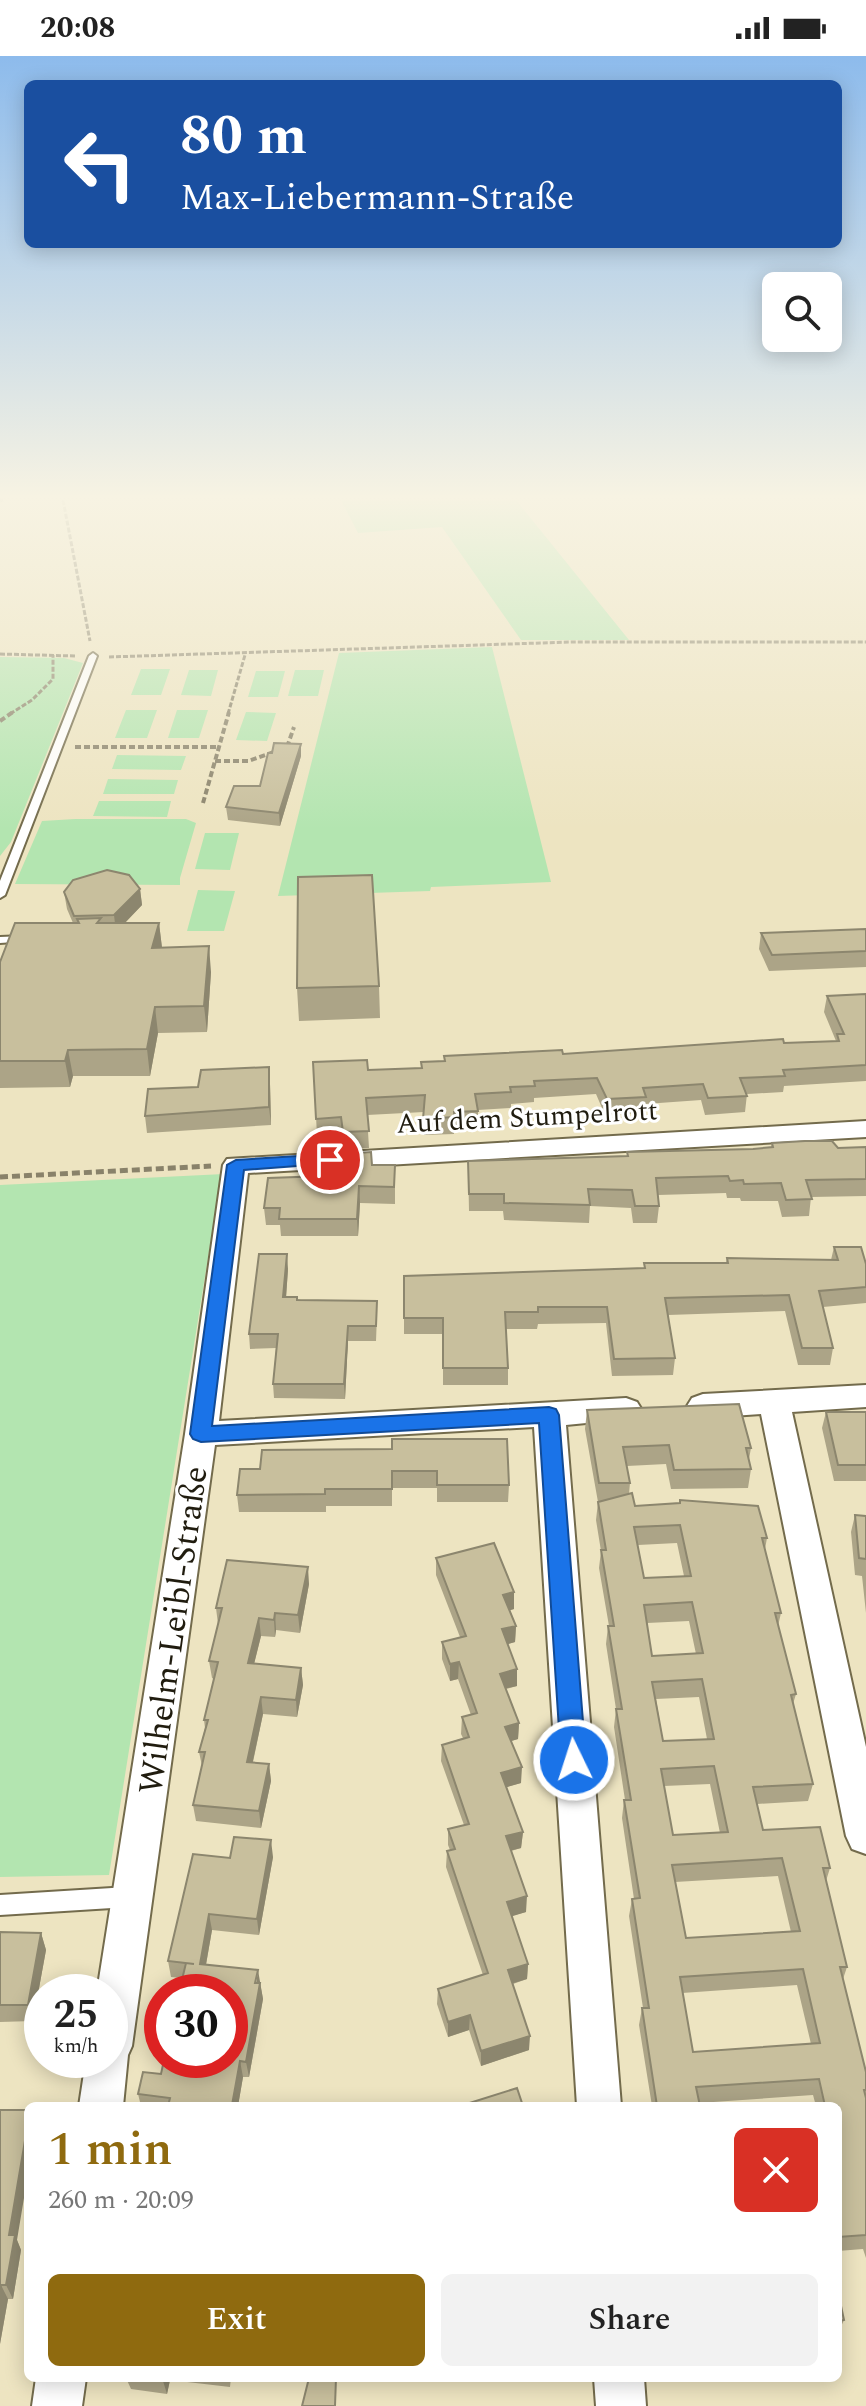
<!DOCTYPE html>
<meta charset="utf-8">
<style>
:root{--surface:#fff;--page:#f2f2f2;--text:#222;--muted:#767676;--accent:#8f6a0f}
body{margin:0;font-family:Spectral,serif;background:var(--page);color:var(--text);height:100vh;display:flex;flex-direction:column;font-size:30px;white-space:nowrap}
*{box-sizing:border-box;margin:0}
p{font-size:26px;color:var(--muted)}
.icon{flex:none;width:44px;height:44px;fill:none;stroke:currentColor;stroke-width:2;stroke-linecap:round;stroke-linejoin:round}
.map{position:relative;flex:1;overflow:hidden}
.side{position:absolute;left:24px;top:2046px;width:818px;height:280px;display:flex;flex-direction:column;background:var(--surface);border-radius:12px;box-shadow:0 4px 20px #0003}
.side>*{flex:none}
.top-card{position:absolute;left:24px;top:24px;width:818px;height:168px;border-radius:12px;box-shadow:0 4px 20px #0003;background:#1a4fa0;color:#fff;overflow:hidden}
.tools{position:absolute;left:762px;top:216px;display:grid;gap:16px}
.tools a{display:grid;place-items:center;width:80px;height:80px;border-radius:12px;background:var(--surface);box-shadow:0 4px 20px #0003;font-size:40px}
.speed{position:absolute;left:24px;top:1918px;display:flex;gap:16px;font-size:40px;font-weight:700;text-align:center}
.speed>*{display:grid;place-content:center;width:104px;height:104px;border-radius:50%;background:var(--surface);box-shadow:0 4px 20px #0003;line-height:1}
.speed small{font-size:20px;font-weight:400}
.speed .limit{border:12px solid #d22;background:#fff;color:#111}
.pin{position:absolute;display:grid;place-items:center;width:68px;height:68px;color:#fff;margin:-34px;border:4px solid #fff;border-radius:50%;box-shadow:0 2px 8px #0007}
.me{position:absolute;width:88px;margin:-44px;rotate:356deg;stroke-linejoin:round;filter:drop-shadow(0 0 6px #0008)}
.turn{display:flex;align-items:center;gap:28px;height:168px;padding:0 24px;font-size:36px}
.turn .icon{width:104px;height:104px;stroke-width:2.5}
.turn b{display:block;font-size:56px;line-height:68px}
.round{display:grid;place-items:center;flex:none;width:84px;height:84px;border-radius:12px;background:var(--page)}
.overview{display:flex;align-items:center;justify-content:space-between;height:136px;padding:0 24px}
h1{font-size:48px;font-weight:600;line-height:60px;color:var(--accent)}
.action{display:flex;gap:16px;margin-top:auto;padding:16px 24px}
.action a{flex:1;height:92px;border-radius:12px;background:var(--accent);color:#fff;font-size:32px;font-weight:600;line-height:92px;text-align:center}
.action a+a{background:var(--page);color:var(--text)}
.status{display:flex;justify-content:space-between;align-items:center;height:56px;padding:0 40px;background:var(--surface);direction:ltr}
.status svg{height:22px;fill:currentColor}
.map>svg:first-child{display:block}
</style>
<div class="status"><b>20:08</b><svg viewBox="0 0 49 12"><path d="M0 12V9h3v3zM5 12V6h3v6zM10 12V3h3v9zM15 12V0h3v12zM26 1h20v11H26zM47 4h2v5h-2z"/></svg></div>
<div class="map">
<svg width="866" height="2350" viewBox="0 0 866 2350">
<rect width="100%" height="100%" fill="#ede4c1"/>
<!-- green -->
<path fill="#b3e5b0" d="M341,444H516L629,584H521L442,471L358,477Z
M492,591L551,826L431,831L430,835L278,840L339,597Z
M0,601L64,602L83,607L11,786L0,800Z
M141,613H170L161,639H131Z
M189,614H218L211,640L181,639Z
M295,614H324L318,640H288Z
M256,615H285L278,641H248Z
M126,654H157L147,682H115Z
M177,654H208L199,682H168Z
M246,656L276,657L267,685L236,684Z
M117,699L186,700L181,714L112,713Z
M108,723L178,724L174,738H103Z
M99,745H171L167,761L93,760Z
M75,763H186L196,767L180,822V829L15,828L42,765Z
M205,777H239L230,814L195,813Z
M198,834L235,835L224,875H187Z
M224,1118L219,1133L109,1819L0,1821V1129Z"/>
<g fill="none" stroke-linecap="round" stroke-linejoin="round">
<!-- lane casing -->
<g stroke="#736b4c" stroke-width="4">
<path id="lane" d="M93,597L97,600L5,839L0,842V825L89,600Z
M24,880L30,883L28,885L0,887V881Z
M128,1831L135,1834L138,1841L135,1848L128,1851L0,1859V1839Z"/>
</g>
<!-- street casing -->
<g stroke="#736b4c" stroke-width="4">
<path id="street" d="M866,1065V1081L248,1117L219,1365L626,1342L637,1346L642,1354L637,1362L566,1369L621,2050H577L534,1371L215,1389L132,1990L128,1999L123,2050H79L86,2004H110V1936H97L185,1378L223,1109L227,1103Z
M866,1329V1351L792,1356L866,1691V1798L852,1793L846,1780L761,1358L703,1362L692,1358L687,1350L692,1342L703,1338Z
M36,2322H86L82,2350H32Z
M594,2322H644L646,2350H596Z"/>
</g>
<!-- path-far2 -->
<path stroke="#89826a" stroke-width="3" stroke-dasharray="5 2" stroke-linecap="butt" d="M63,444L90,585
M0,445L3,444
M0,598L75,600
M109,601L571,586H866
M10,658L32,644L53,623V599
M228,658L245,599"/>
<!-- path-far1 -->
<path stroke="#89826a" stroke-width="4" stroke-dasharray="6 3" stroke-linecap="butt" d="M0,665L13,656
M75,691H219
M287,691L294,671
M215,705H248L277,695
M203,747L229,656"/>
<!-- path -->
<path stroke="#89826a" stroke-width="5" stroke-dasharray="8 4" stroke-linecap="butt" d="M0,1121L211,1110"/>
<!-- lane -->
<use href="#lane" fill="#fff" fill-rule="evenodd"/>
<!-- street -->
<use href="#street" fill="#fff" fill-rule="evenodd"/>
</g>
<!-- wall -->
<path fill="#aca487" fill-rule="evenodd" d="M301,688V700L280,770L228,764L226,751L260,730L272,697Z
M140,833L142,849L125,867H159L162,892L211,916L207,976L158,977L150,1020H73L70,1031L0,1032V906L73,867L67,853L64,836Z
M866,873V911L769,915L759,893L761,877Z
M379,930L380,962L299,965L297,932Z
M866,938V1025L784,1030L783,1036L747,1038L745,1056L705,1059L701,1044L645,1048L644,1057L605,1059L596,1038L534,1042V1046L511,1048V1052L478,1054V1071L454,1073V1078L424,1079V1056L367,1059L369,1092L343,1093L342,1078L317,1079L313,1006L368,1014L421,1012V1006L836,985L824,956L827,940Z
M270,1028L271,1069L147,1077L145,1060L198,1031Z
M772,1087L838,1092L866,1091V1140L811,1141L809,1160L782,1161L778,1145H741L740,1142H727L726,1137L658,1139L659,1150L657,1167H633L631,1152L590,1150L589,1167L504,1164L503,1155H469L468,1105L627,1100V1096L753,1093L771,1091Z
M372,1109H395V1148L360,1147L358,1180H281L280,1169H266L264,1152L321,1120L320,1113L345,1112Z
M834,1191L866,1208V1247L823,1251L833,1292L830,1309H798L785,1255L668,1259L675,1302L673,1319L612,1320L606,1267L538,1268L537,1273H506L508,1312V1329H443V1278H404V1220L644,1212V1207H726L727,1202L831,1204Z
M288,1213L286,1241L377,1259L376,1285H348L345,1343L274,1342L273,1328L276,1292L250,1293L249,1278Z
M587,1354L751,1392L749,1403L751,1413L748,1432L671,1433L666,1408L627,1410L630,1427L629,1438L635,1450L679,1447L680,1444L767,1482L765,1493L781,1557L778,1570L796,1638L793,1648L813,1728L808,1745L757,1748L763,1774L830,1812L826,1825L847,1911L843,1923L866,2016V2202L863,2193L838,2195V2050H816L813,2039L699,2047L700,2050H652L639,1969L642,1952H643L629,1860L632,1843H634L622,1762L624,1744H625L614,1671L616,1653L606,1588L608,1570H609L599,1512L601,1495L596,1464L598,1446L585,1373ZM677,1487L684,1520L644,1522L638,1489ZM689,1565L696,1598L652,1600L647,1567ZM699,1641L707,1683L663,1685L656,1643ZM710,1728L720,1777L673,1779L664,1730ZM778,1820L791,1876L686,1882L675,1826ZM797,1929L811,1988L693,1996L682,1937Z
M826,1356H866V1425H834L822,1372Z
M392,1393L509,1429L508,1446H437V1432H392V1450H326V1456H239L237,1439L260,1413Z
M855,1459L866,1460V1557L862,1520L855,1519L851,1476Z
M436,1502L514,1536V1553L510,1554L516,1570L515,1586L508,1588L517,1630L506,1633L519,1667L518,1683L511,1685L521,1727L506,1731L523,1776L521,1792L511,1795L526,1856L511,1860L528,1908L527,1923L513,1928L529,1994L481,2010L469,1974L448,1981L437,1948L438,1933L483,1919L446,1811L447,1795L450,1794L448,1789V1773L464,1769L441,1705L442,1689L463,1682L461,1678L462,1661L471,1659L458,1623L450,1625L442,1603V1586L460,1581L436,1519Z
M309,1528L300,1577L276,1574L275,1581L261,1580L254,1608L301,1612L303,1629L297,1661L263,1658L253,1706L269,1708L271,1725L261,1772L196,1765L193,1749L202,1710L199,1696L205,1672L204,1664L214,1623L212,1622L209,1605L218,1568L216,1552Z
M273,1801L259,1879L212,1874L206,1909L260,1927L263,1943L249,2021H243L238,2050H241H141L138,2038L161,2018L182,1922L171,1921L168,1905L230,1802Z
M0,1876L41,1877L46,1894L33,1965L0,1966Z
M0,2054L17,2184L21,2194L13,2243H8L0,2288Z
M838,2236L844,2264L838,2277Z
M126,2322H231L230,2331L170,2324L167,2338L131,2333Z"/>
<!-- shaded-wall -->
<path fill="#8c866e" d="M301,688V700L280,770L279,757Z
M140,833L142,849L116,876L114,859Z
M159,867L162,892H152Z
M209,890L211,916L207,976L204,950Z
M155,951L158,977L150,1020L147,993Z
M68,994L73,1020L70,1031L65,1005Z
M269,1011L270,1028L271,1069L269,1051Z
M359,1130L360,1147L358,1180L357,1163Z
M287,1198L288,1213L285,1256L283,1241Z
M348,1270V1285L345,1343L344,1328Z
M308,1511L309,1528L300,1577L298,1559Z
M514,1536V1553L503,1556V1539Z
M275,1557L276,1574L275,1581L274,1564Z
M259,1562L261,1580L250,1624L248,1607Z
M516,1570L515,1586L501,1590L502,1573Z
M459,1606L458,1623L450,1625V1608Z
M301,1612L303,1629L297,1661L296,1644Z
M517,1613V1630L499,1634L500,1618Z
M261,1641L263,1658L249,1723L247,1706Z
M519,1667L518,1683L505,1687V1671Z
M269,1708L271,1725L261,1772L259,1755Z
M522,1711L521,1727L500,1733L501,1717Z
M523,1776L521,1792L505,1796L506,1780Z
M271,1784L273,1801L259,1879L257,1863Z
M527,1840L526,1856L506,1862L507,1846Z
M209,1858L212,1874L203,1925L200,1908Z
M41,1877L46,1894L33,1965L28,1949Z
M528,1908L527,1923L507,1929L508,1914Z
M258,1914L263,1943L249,2021L246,2006Z
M470,1959L469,1974L448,1981V1966Z
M530,1980L529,1994L481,2010V1995Z
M240,2005L243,2021L238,2050H232Z
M28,2067V2118L17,2184L21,2194L13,2243L6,2229L9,2179Z
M1,2229L8,2243L0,2288V2232Z
M164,2322H169L170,2324L167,2338L163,2325Z"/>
<!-- building -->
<path fill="#c8bf9d" stroke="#8c866e" stroke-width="2" fill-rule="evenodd" d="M274,687L301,688L279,757L226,751L234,730H260L268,697H272Z
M107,814L129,819L140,833L114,859L74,860L64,836L73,824Z
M372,819L379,930L297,932L298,821Z
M101,862L97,867H159L152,892L209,890L204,950L155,951L147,993L68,994L65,1005H0V906L15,867H79L77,863Z
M866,873V895L772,899L761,877Z
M866,938V1009L783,1014L785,1020L740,1022L747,1040L708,1042L703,1028L643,1032L646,1041L607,1043L597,1022L534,1025L535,1030L510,1031L511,1036L475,1038L478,1055L454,1056V1061L423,1063L425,1039L366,1042L369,1075L343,1076L341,1061L316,1063L313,1006L367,1004L368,1014L422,1012L421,1006L445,1005L444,1000L562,994L563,998L783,983L784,987L839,985L837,978H844L827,940Z
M269,1011V1051L145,1060L148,1033L198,1031L201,1014Z
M805,1085H832L838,1092L866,1091V1123L806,1124L812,1143L786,1144L781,1127L744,1128L743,1124L730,1125L728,1120L656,1122L659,1150H635L632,1134L588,1133L590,1149L504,1147V1138H469L468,1105L628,1100L627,1096L753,1093L773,1091L772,1087Z
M371,1096L372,1109H395L394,1131L359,1130L357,1163H279L280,1152H264L268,1122L325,1120L320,1113L345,1112L344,1098Z
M834,1191H861L866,1208V1231L819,1235L833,1292H802L789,1239L665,1242L675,1302L614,1303L607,1251H538V1256H505L508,1312H443V1262H404V1220L645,1212L644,1207H728L727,1202L838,1204Z
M259,1198H287L283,1241H297V1244L377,1245L376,1270H348L344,1328H273L278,1278H249Z
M739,1348L751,1392H746L751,1413L674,1414L669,1389L623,1391L630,1427H599L587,1354Z
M826,1356H866V1409H838Z
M392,1383H507L509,1429H437V1415H392V1433H325V1438L237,1439L240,1413H260L262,1394L392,1393Z
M632,1437L635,1450L680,1447V1444L758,1450L767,1482H762L781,1557H775L796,1638L791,1639L813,1728L753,1731L763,1774L820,1771L830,1812H823L847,1911H840L866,2016V2034H864L866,2042V2179L838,2181V2050H825L819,2023L696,2031L700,2050H657L642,1952H649L632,1843L640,1842L624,1744H631L616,1653H622L608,1570H614L601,1494H606L598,1446ZM680,1469L691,1520L644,1522L634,1471ZM692,1546L703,1597L652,1600L644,1549ZM702,1623L714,1683L663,1685L652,1626ZM714,1710L728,1776L673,1779L661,1713ZM782,1802L800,1875L686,1882L672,1809ZM803,1913L820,1987L693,1996L680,1921Z
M855,1459L866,1460V1503L859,1502Z
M494,1487L514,1536L503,1539L516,1570L502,1573L517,1613L500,1618L519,1667L505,1671L522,1711L501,1717L523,1776L506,1780L527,1840L507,1846L528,1908L508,1914L530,1980L481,1995L470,1959L448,1966L438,1933L488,1917L447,1795L455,1793L448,1773L469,1768L442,1689L469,1681L462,1661L477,1657L459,1606L450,1608L442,1586L466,1580L436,1502Z
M227,1504L308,1511L298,1559L275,1557L274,1564L259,1562L248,1607L301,1612L296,1644L261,1641L247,1706L269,1708L259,1755L193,1749L205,1696H199L208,1664H204L218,1606L209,1605L222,1552H216Z
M234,1781L271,1784L257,1863L209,1858L200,1908L258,1914L255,1927H260L246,2006L240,2005L232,2049L241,2050H168L170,2042L138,2038L143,2016L161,2018L164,2004H230V1936H179L186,1907L194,1908L168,1905L193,1798L230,1802Z
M0,1876L41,1877L28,1949H0Z
M517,2032L523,2050H460Z
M0,2054H28V2067L9,2179H15L6,2229H1L0,2232Z
M838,2236L844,2264L838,2265Z
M139,2322H164L163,2325Z
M309,2322H336L335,2350H302Z"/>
<!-- sky -->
<linearGradient id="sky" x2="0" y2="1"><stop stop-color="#8dbbec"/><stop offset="0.57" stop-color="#f7f3e3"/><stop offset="1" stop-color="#f7f3e3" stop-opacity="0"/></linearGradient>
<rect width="866" height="773" fill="url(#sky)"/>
<!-- route -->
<path fill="#1a73e8" stroke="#114b97" stroke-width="2" d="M330,1098L339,1104L337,1107L244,1114L212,1370L549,1351L556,1353L559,1359L586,1704L583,1712L574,1715L565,1712L561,1704L539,1367L201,1386L193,1383L190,1378L227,1109L236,1104Z"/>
<g text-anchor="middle" stroke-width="6" stroke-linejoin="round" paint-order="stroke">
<!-- street labels -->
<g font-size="28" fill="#201c0f" stroke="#fff">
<text transform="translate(527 1060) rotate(-3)" y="10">Auf dem Stumpelrott</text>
</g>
<!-- near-street labels -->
<g font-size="34" fill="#201c0f" stroke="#fff">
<text transform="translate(172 1574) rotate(-82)" y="12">Wilhelm-Leibl-Straße</text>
</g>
</g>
</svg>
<div class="tools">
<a><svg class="icon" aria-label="search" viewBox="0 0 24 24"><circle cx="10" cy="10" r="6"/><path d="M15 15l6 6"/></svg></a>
</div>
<div class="speed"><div>25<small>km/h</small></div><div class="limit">30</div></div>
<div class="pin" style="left:330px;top:1104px;background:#d93025"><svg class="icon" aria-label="arrive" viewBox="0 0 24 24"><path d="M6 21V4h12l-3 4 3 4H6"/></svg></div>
<svg class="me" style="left:574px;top:1704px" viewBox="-20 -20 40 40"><circle r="17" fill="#1a73e8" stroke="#fff" stroke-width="3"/><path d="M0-11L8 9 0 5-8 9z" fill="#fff"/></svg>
<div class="top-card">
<div class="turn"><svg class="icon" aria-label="left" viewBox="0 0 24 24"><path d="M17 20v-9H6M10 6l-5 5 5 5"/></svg><div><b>80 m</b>Max-Liebermann-Straße</div></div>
</div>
<section class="side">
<div class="overview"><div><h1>1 min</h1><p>260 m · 20:09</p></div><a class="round" style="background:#d93025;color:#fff"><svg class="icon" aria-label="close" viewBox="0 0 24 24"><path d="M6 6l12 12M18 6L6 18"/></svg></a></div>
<div class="action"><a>Exit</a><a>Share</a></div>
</section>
</div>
